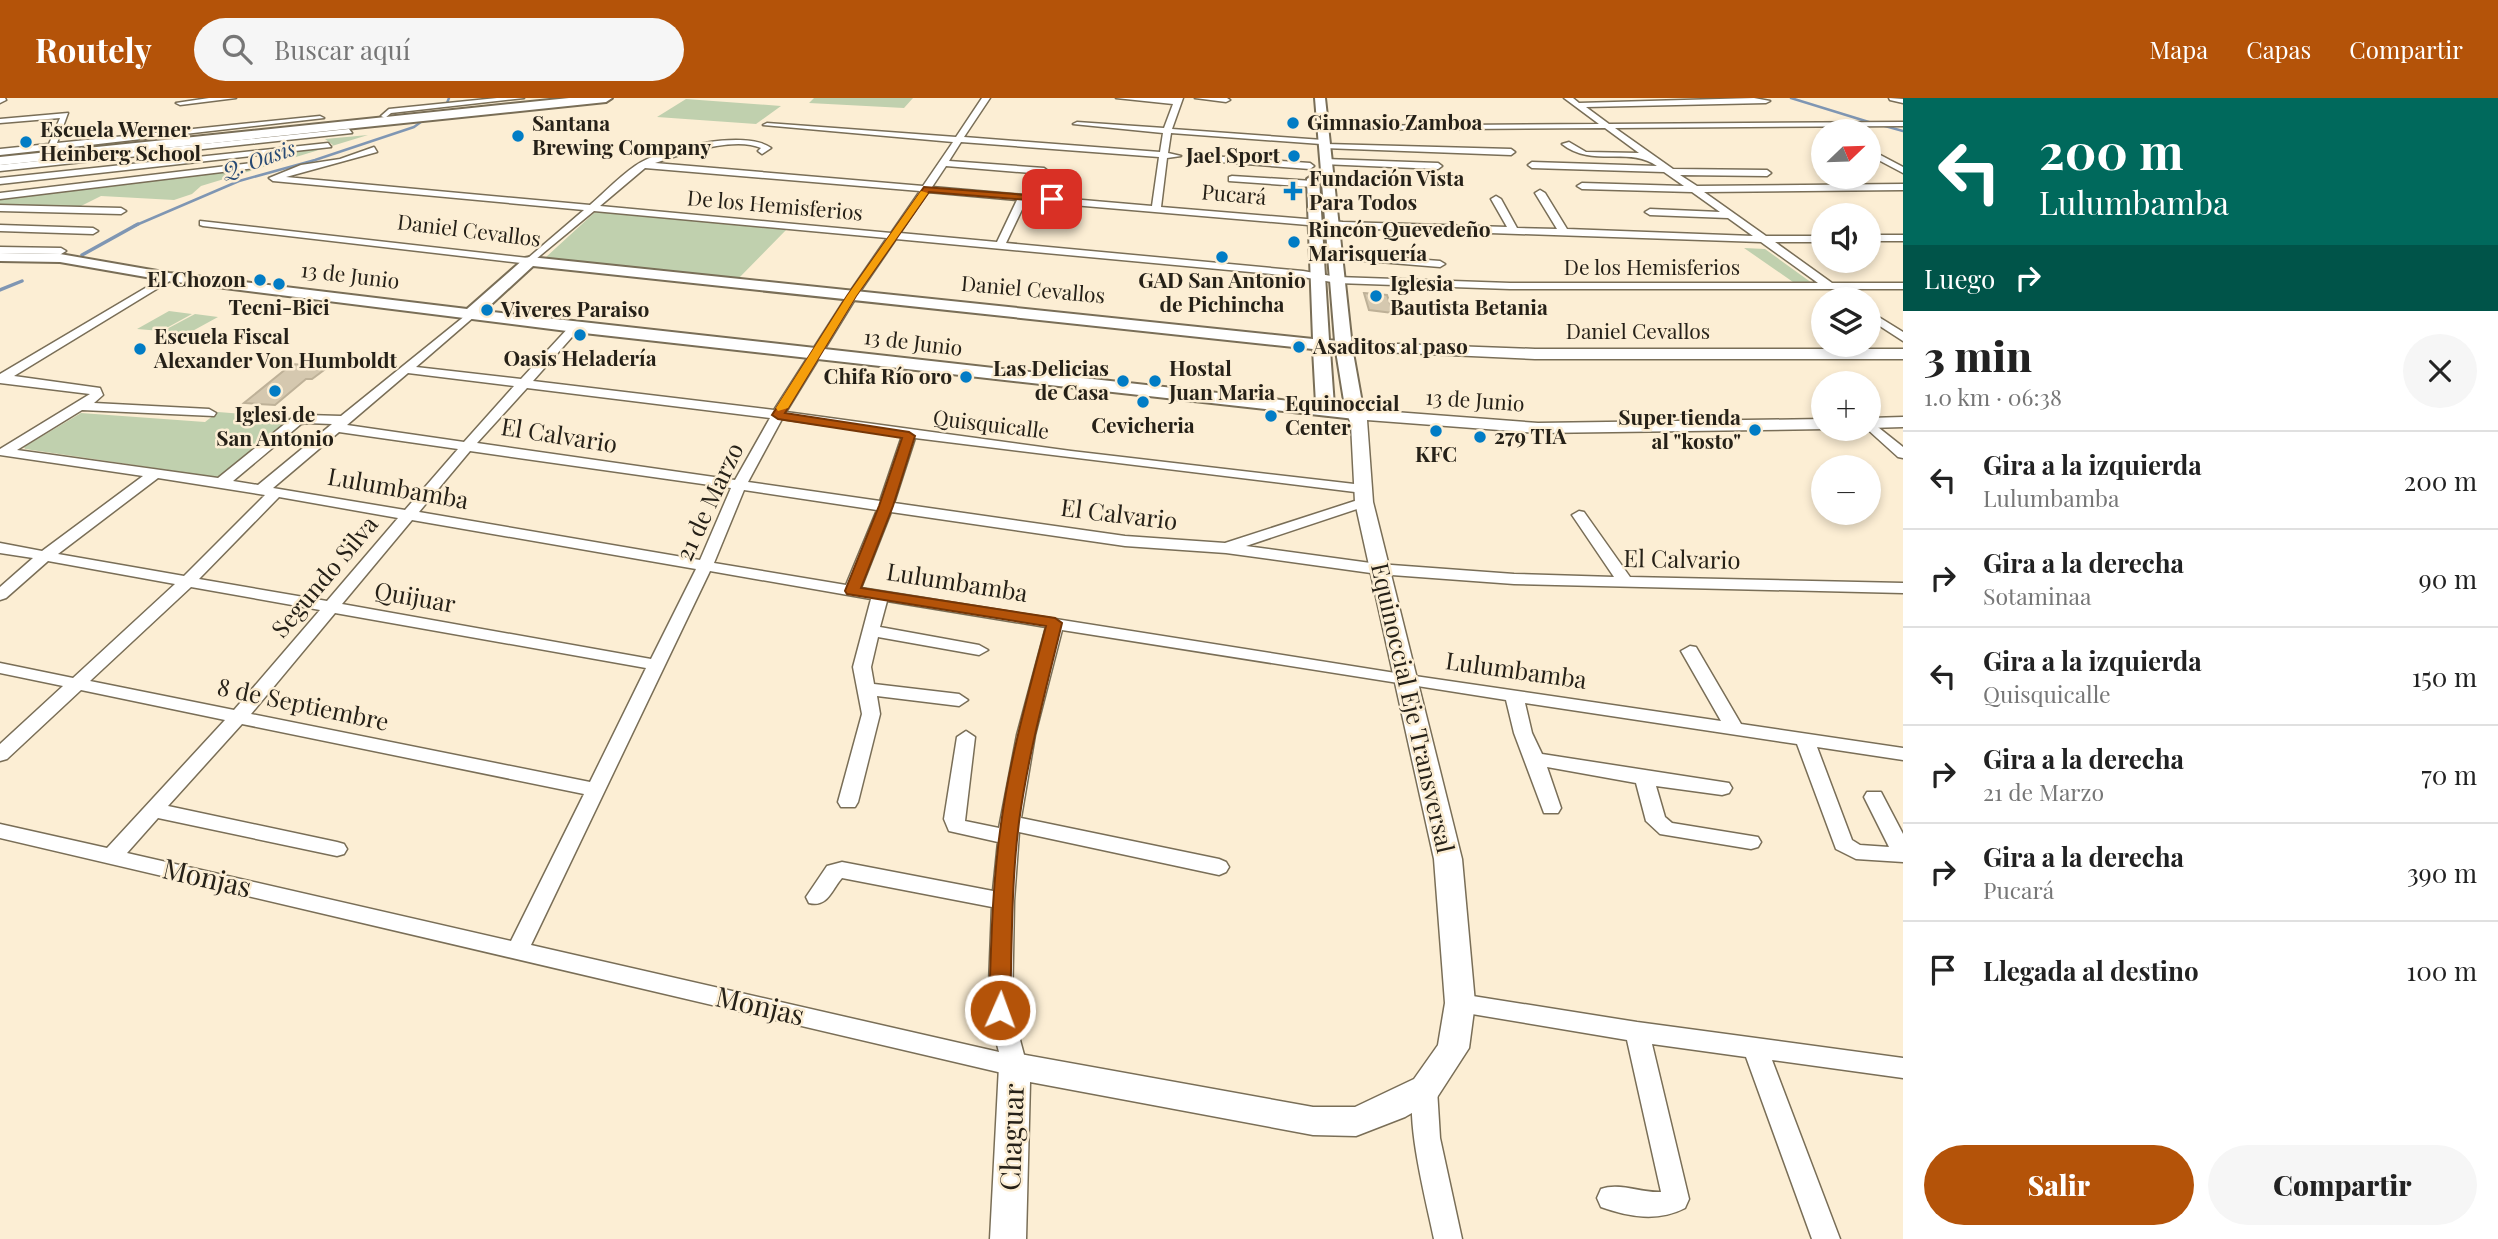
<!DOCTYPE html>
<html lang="es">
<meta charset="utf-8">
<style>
:root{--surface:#fff;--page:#f6f6f6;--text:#222;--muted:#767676;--line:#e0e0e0;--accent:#b45309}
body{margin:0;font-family:"Playfair Display",serif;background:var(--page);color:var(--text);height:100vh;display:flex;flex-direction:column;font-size:26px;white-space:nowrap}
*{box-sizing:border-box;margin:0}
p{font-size:23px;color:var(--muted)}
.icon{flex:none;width:38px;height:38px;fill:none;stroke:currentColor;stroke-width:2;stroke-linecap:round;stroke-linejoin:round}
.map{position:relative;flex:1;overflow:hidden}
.panel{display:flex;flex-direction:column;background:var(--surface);width:595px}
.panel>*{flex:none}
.guide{background:#00695c;color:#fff;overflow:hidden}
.needle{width:46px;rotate:67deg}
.controls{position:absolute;left:1811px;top:21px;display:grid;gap:14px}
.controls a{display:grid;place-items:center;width:70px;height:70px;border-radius:50%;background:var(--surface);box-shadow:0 4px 10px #0003;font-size:35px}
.pin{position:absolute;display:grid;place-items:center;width:60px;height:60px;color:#fff;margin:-30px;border-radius:14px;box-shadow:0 4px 10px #0006}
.me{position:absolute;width:77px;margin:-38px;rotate:2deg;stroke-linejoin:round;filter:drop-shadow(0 0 5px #0008)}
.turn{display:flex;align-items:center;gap:24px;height:147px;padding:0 21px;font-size:32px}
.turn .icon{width:91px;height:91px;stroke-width:2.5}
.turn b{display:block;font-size:49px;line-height:60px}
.then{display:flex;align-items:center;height:66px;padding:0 21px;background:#0003;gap:14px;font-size:26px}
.round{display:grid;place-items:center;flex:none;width:74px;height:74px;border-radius:37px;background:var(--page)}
.head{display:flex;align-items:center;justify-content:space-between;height:119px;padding:0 21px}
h1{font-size:42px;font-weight:800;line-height:52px}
.primary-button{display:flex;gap:14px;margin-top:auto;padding:14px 21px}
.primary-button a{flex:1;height:80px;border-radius:42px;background:var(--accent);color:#fff;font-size:28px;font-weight:800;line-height:80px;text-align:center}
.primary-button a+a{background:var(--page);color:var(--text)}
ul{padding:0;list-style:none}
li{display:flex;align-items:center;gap:21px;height:98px;padding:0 21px;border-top:2px solid var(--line)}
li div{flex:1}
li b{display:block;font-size:26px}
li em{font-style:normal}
header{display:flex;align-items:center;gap:42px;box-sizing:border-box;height:98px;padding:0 35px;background:var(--accent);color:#fff}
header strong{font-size:33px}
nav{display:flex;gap:38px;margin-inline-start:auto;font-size:24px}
.search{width:490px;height:63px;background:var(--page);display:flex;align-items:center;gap:18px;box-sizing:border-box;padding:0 24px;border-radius:38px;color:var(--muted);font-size:26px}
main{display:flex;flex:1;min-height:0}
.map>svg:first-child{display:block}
</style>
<header>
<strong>Routely</strong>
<div class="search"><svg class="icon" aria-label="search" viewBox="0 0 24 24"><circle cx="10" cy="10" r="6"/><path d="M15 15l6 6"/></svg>Buscar aquí</div>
<nav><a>Mapa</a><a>Capas</a><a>Compartir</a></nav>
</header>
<main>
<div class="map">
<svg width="1903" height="1141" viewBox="0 0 1903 1141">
<rect width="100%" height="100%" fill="#fceed4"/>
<!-- green -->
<path fill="#c0d0ae" d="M814,0H913L904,10L809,5Z
M686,1L781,8L756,26L657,19Z
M368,37L201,88L192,96L174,102L101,98L77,110L0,109V101L3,100L256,69L278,61L294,59V51L333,47L325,41Z
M601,113L787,131L737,182L545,160L594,115Z
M1744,150L1765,151L1812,185L1793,184Z
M169,213L192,216L161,233L137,231Z
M195,216L218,219L187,236L163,233Z
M218,314L293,320L226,375L216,379L25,351L24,349L81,315L205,324Z"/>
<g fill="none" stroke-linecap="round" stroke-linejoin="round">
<!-- stream-far1 -->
<path stroke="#7f96b3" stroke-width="2.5" d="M1791,0L1872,25
M447,5L449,0
M1885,28L1903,33
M134,128L239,83L315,62L414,29L425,21"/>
<!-- stream -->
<path stroke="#7f96b3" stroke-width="3.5" d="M82,157L138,126
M0,192L22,183"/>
</g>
<!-- building -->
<path fill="#d5c8af" stroke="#beb198" stroke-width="2" d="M1364,195L1387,197L1393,215L1369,212Z
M292,266L328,269L312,281H306L275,307L244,305Z"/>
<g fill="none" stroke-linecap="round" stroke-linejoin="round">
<!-- minor casing -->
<g stroke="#796e57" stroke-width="3">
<path id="minor" d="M0,0H5L6,2L0,5Z
M209,0H236L180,7L176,5Z
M497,0H524L391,15L385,20L381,18L389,11Z
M982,0H990L964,39L1160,54L1163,35L1073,26L1077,24L1164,30L1173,6L1116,0H1183L1172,31L1323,42L1326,46L1511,51L1515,54L1511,57L1324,50L1321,46L1171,35L1168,55L1181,58L1167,60L1161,109L1343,124L1507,129L1491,101L1496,98L1501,101L1517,130L1557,131L1535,95L1540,92L1545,95L1567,131L1753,138L1728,120L1650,117L1645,114L1650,111L1720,114L1692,94L1582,91L1577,88L1582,85L1684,88L1664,74L1532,70L1528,67L1532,64L1657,68C1629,48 1592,70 1562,46L1569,44L1586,54L1639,55L1605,30L1323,32L1319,30L1323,28L1599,26L1564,0H1573L1579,5L1754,0L1770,3L1766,5L1586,9L1609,26L1903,24V28L1615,30L1673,71L1767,72L1771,75L1767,78L1680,77L1697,88L1903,86V92L1704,94L1766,138H1824V144H1775L1832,185H1903V191H1510L1337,185L1303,179L896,141L857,198L786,314L1071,353L1363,387L1370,391L1363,395L915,340L894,405L1125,438L1225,445L1364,400L1369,401L1371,404L1369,407L1246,448L1378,466L1514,476L1614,479L1572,417L1579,413L1584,414L1630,479L1903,485V495L1514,486L1378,476L1226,455L1125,448L891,414L861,490L1408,577L1721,623L1681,553L1690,548L1696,549L1741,626L1903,650V662L1817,649L1852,742L1860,747L1889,749L1864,699L1867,694H1881L1903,736V764L1856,761L1836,751L1797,646L1525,605L1532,635L1542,656L1729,685L1732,690L1729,695L1722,697L1656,688L1665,719L1672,725L1758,739L1761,744L1758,749L1751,751L1660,736L1646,723L1636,685L1547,669L1561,710L1558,715H1544L1514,635L1506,602L1062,532L1035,637L1021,720L1219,761L1226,764L1229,769L1226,774L1219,777L1019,734L1014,803L1012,912L1027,968L1024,975L1015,978L0,740V726L107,750L225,622L81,592L7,661L0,663V646L63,588L0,575V565L73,580L175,486L48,463L6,500L0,502V489L33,460L0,455V445L42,453L143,378L0,357V351L90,296L0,285V276L169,176L174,179L173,181L14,278L100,290L103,297L94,305L209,311L216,315L214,318L82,312L17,352L218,380L292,320L307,317L341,318L471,213L475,214V218L416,269L521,281L571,227H579V231L533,283L774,312L847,198L887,140L594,113L530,166L203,128L200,127V123L528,160L584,112L273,83L269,80L301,67L340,61L374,49L377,54L286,79L590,107C605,94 619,79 635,68C660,50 746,31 771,50L762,56L758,53L761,50C734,38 682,56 655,65L923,88L953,44L763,27L767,25L956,39ZM961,44L1159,59L1152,108L932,89L946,68L1044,76L1048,73L1044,70L949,63ZM645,70L920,93L891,135L600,108ZM928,94L1017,102L997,144L900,135ZM1026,103L1343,130L1761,144L1818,185H1510L1337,179L1303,173L1006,145ZM408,275L514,288L464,344L347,327ZM527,290L770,320L735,382L477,345ZM782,321L902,338L880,403L748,384ZM307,325L332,326L258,387L233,383L301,326ZM339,334L458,351L405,412L273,390ZM470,353L731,390L700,462L419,414ZM158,380L265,397L184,478L58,456ZM744,392L877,412L846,487L714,465ZM279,399L398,420L327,503L199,481ZM412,422L696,471L651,561L342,506ZM710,473L871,501L853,569L862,616L838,704L841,709H855L858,704L880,616L877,598L959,608L968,602L959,596L874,586L871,569L878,539L979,557L988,552L979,547L880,529L887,503L1046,529L1017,637L999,730L965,723L975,639L966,633L957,639L944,721L949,733L998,744L993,793L842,764L827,768L806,799L809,805C828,810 832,791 842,780L992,809L988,912L999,954L531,847ZM191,489L320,512L234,612L90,583ZM335,515L646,570L590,684L251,616ZM242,626L584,696L511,843L127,755L158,720L337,758L344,756L347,751L344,746L337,744L168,708Z
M1195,0H1227L1230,2L1226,4Z
M1889,0L1903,1V5L1890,2Z
M68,15L57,45L320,18L324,20L55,51L50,56L46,52L0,57V51L49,46L60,20L0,25V21Z
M349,31L352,35L0,73V67Z
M328,45L331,49L0,86V80Z
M1869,51L1903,69V75L1869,57Z
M1196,57L1310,65L1314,68L1310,71L1193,62Z
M1325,61L1438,65L1442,68L1438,71L1322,66Z
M252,65L255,70L0,101V95Z
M1232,78L1313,83L1317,86L1313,89L1229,83V79Z
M0,107L121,110L126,113L121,116L0,113Z
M0,127L93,130L98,133L93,136L0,133Z
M1869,137H1903V143H1869Z
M0,149L61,150L66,153L61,156L0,155Z
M1335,155L1440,163L1445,166L1440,169L1331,160V156Z
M1869,213L1903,234V243L1869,221Z
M1869,322L1903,349V360L1898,359L1867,331H1869Z
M1460,896L1637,924L1903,960V980L1772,962L1840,1141H1812L1746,959L1652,946L1689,1101L1685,1110C1658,1124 1629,1119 1601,1109L1597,1100L1601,1091C1619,1084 1641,1095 1661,1094L1627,942L1460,914L1452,912L1448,905L1452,898Z
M1425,980L1434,983L1437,991L1440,1040L1462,1141H1434C1427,1106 1402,1013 1416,983Z"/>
</g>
<!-- tertiary casing -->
<g stroke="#796e57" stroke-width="3">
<path id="tertiary" d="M1344,244L1535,251H1903V261H1535L1339,252L1336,249L1339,246Z
M1355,311L1538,325L1824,321L1826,331L1538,335L1367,322L1373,404L1462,761L1475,905L1469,950L1436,1001L1405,1019L1356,1038L1313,1037L1030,984L1026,1141H990L999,968L1004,959L1015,955L1313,1009H1355L1414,981L1438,947L1445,905L1434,761L1355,404L1351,326L1347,316Z
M1903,319V329L1869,330V320Z"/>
</g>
<!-- secondary casing -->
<g stroke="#796e57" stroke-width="4">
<path id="secondary" d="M1315,0H1325L1352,249L1364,316L1355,321L575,234L169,183L60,164L0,163V155L60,156L169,175L467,211L525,160L530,159L1313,241L1307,81L1313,77L1319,81L1329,242L1335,243ZM533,168L1313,251L1316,306L484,213ZM1330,252L1336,253L1345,309L1334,308Z"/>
</g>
<!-- primary casing -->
<g stroke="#796e57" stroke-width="4">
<path id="primary" d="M569,0H612L606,4L0,67V59Z"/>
</g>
<!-- minor -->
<use href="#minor" fill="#fff" fill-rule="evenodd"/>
<!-- tertiary -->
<use href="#tertiary" fill="#fff" fill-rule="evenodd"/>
<!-- secondary -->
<use href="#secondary" fill="#fff" fill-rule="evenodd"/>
<!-- primary -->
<use href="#primary" fill="#fff" fill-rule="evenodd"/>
</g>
<!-- route -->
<path fill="#b45309" stroke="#753606" stroke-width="2" d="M924,89L1052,99L1056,101L1052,104L929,94L856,198L785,315L909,334L915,338L893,408L861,490L1055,520L1062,525C1046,591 1028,657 1019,724C1011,787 1012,850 1010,912L1007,918L1000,921L992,918L989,912C991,850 992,788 1001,726C1010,659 1029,593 1046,528L847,496L845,493L879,408L902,340L778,321L772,317L847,198Z"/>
<!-- slow -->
<path fill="#f59e0b" d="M921,93L928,95L856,198L788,310L778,313L776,310L847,198Z"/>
<!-- markers -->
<g fill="#017cc5" stroke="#fceed4" stroke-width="2.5">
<circle cx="1293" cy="25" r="7"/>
<circle cx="518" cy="38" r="7"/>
<circle cx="26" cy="44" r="7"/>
<circle cx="1294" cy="58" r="7"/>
<path d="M1289.5 82.5h7v7h7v7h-7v7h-7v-7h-7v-7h7z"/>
<circle cx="1294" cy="144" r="7"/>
<circle cx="1222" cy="159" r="7"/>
<circle cx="260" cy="182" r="7"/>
<circle cx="279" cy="186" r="7"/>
<circle cx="1376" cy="198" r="7"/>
<circle cx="487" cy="212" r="7"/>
<circle cx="580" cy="237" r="7"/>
<circle cx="1299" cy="249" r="7"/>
<circle cx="140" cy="251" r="7"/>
<circle cx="966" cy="279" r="7"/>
<circle cx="1123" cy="283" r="7"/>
<circle cx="1155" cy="283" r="7"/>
<circle cx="275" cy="293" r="7"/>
<circle cx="1143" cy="304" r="7"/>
<circle cx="1271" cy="318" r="7"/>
<circle cx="1755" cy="332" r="7"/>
<circle cx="1436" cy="333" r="7"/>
<circle cx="1480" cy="339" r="7"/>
</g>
<g text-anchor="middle" stroke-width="5" stroke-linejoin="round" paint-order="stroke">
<!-- far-poi labels -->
<g font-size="21" font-weight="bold" fill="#262118" stroke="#fceed4" text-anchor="start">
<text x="1307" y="32">Gimnasio Zamboa</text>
<text x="532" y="33">Santana<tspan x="532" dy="24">Brewing Company</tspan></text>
<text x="40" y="39">Escuela Werner<tspan x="40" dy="24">Heinberg School</tspan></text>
<text x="1280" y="65" text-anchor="end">Jael Sport</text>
<text x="1309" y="88">Fundación Vista<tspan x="1309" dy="24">Para Todos</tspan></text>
<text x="1308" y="139">Rincón Quevedeño<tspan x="1308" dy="24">Marisquería</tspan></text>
<text x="246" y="189" text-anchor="end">El Chozon</text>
<text x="1222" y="190" text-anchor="middle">GAD San Antonio<tspan x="1222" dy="24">de Pichincha</tspan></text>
<text x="1390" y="193">Iglesia<tspan x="1390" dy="24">Bautista Betania</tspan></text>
<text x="279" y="217" text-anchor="middle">Tecni-Bici</text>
<text x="501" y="219">Viveres Paraiso</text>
<text x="154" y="246">Escuela Fiscal<tspan x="154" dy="24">Alexander Von Humboldt</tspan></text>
<text x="1313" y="256">Asaditos al paso</text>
<text x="580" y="268" text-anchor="middle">Oasis Heladería</text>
<text x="1109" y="278" text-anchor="end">Las Delicias<tspan x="1109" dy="24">de Casa</tspan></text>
<text x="1169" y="278">Hostal<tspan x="1169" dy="24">Juan Maria</tspan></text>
<text x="952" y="286" text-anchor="end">Chifa Río oro</text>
<text x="1285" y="313">Equinoccial<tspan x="1285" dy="24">Center</tspan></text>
<text x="275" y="324" text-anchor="middle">Iglesi de<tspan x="275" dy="24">San Antonio</tspan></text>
<text x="1741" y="327" text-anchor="end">Super tienda<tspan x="1741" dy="24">al "kosto"</tspan></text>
<text x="1143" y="335" text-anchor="middle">Cevicheria</text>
<text x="1494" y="346">279 TIA</text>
<text x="1436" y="364" text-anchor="middle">KFC</text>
</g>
<!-- far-water labels -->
<g font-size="21" font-style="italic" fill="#284a74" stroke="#fceed4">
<text transform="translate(259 62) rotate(-19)" y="7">Q. Oasis</text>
</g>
<!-- far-street labels -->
<g font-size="21" fill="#262118" stroke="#fceed4">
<text transform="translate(1234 97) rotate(5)" y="7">Pucará</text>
<text transform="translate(775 108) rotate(5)" y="7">De los Hemisferios</text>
<text transform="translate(469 133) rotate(7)" y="7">Daniel Cevallos</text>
<text x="1652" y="177">De los Hemisferios</text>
<text transform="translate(350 178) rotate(7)" y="7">13 de Junio</text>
<text transform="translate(1033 192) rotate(5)" y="7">Daniel Cevallos</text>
<text x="1638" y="241">Daniel Cevallos</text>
<text transform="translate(913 245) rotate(7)" y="7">13 de Junio</text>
<text transform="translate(1475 303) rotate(4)" y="7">13 de Junio</text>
<text transform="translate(991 327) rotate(7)" y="7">Quisquicalle</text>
</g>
<!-- street labels -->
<g font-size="24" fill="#262118" stroke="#fceed4">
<text transform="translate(559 338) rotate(9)" y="8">El Calvario</text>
<text transform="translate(398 391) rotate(10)" y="8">Lulumbamba</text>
<text transform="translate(710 404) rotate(-65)" y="8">21 de Marzo</text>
<text transform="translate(1119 417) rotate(7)" y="8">El Calvario</text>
<text transform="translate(1682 462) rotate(1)" y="8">El Calvario</text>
<text transform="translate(325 479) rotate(-50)" y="8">Segundo Silva</text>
<text transform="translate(957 485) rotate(9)" y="8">Lulumbamba</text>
<text transform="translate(415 500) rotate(10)" y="8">Quijuar</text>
<text transform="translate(1516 573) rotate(8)" y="8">Lulumbamba</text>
<text transform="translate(303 607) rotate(12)" y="8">8 de Septiembre</text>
<text transform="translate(1412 610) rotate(77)" y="8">Equinoccial Eje Transversal</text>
</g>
<!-- near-street labels -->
<g font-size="28" fill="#262118" stroke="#fceed4">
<text transform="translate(207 780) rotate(13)" y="10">Monjas</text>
<text transform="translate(760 908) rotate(13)" y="10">Monjas</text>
<text transform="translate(1012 1039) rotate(-88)" y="10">Chaguar</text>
</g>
</g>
</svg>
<div class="controls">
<a><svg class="needle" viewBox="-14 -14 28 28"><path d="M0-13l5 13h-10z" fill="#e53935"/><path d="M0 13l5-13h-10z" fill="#767676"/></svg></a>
<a><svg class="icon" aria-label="sound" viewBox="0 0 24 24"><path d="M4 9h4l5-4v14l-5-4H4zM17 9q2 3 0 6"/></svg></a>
<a><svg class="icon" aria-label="layers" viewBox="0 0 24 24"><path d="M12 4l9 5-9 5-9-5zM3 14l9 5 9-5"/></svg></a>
<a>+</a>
<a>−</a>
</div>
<div class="pin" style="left:1052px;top:101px;background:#d93025"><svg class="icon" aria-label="arrive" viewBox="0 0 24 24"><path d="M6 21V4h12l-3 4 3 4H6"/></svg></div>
<svg class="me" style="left:1000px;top:912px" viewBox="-20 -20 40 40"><circle r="17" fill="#b45309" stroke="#fff" stroke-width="3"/><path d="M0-11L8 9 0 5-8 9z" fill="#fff"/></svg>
</div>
<section class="panel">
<div class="guide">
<div class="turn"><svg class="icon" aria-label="left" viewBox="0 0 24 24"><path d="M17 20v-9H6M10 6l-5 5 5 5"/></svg><div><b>200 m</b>Lulumbamba</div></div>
<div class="then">Luego<svg class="icon" aria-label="right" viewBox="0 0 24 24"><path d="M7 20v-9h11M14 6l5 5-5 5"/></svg></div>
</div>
<div class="head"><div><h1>3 min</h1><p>1.0 km · 06:38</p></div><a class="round"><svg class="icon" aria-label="close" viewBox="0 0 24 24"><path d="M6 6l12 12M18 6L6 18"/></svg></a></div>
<ul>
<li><svg class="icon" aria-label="left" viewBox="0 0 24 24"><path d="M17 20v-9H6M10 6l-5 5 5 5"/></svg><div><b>Gira a la izquierda</b><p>Lulumbamba</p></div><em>200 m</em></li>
<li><svg class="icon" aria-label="right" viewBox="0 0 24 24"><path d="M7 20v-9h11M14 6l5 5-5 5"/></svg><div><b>Gira a la derecha</b><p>Sotaminaa</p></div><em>90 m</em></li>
<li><svg class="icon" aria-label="left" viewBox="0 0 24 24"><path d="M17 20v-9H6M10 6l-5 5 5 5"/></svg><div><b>Gira a la izquierda</b><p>Quisquicalle</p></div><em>150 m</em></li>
<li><svg class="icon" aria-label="right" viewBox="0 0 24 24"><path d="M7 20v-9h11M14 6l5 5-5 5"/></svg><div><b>Gira a la derecha</b><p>21 de Marzo</p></div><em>70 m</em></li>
<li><svg class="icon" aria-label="right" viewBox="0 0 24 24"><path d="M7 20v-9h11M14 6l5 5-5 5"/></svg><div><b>Gira a la derecha</b><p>Pucará</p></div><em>390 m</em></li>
<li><svg class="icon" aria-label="arrive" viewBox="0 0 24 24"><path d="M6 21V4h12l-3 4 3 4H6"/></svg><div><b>Llegada al destino</b></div><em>100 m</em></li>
</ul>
<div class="primary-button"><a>Salir</a><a>Compartir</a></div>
</section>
</main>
